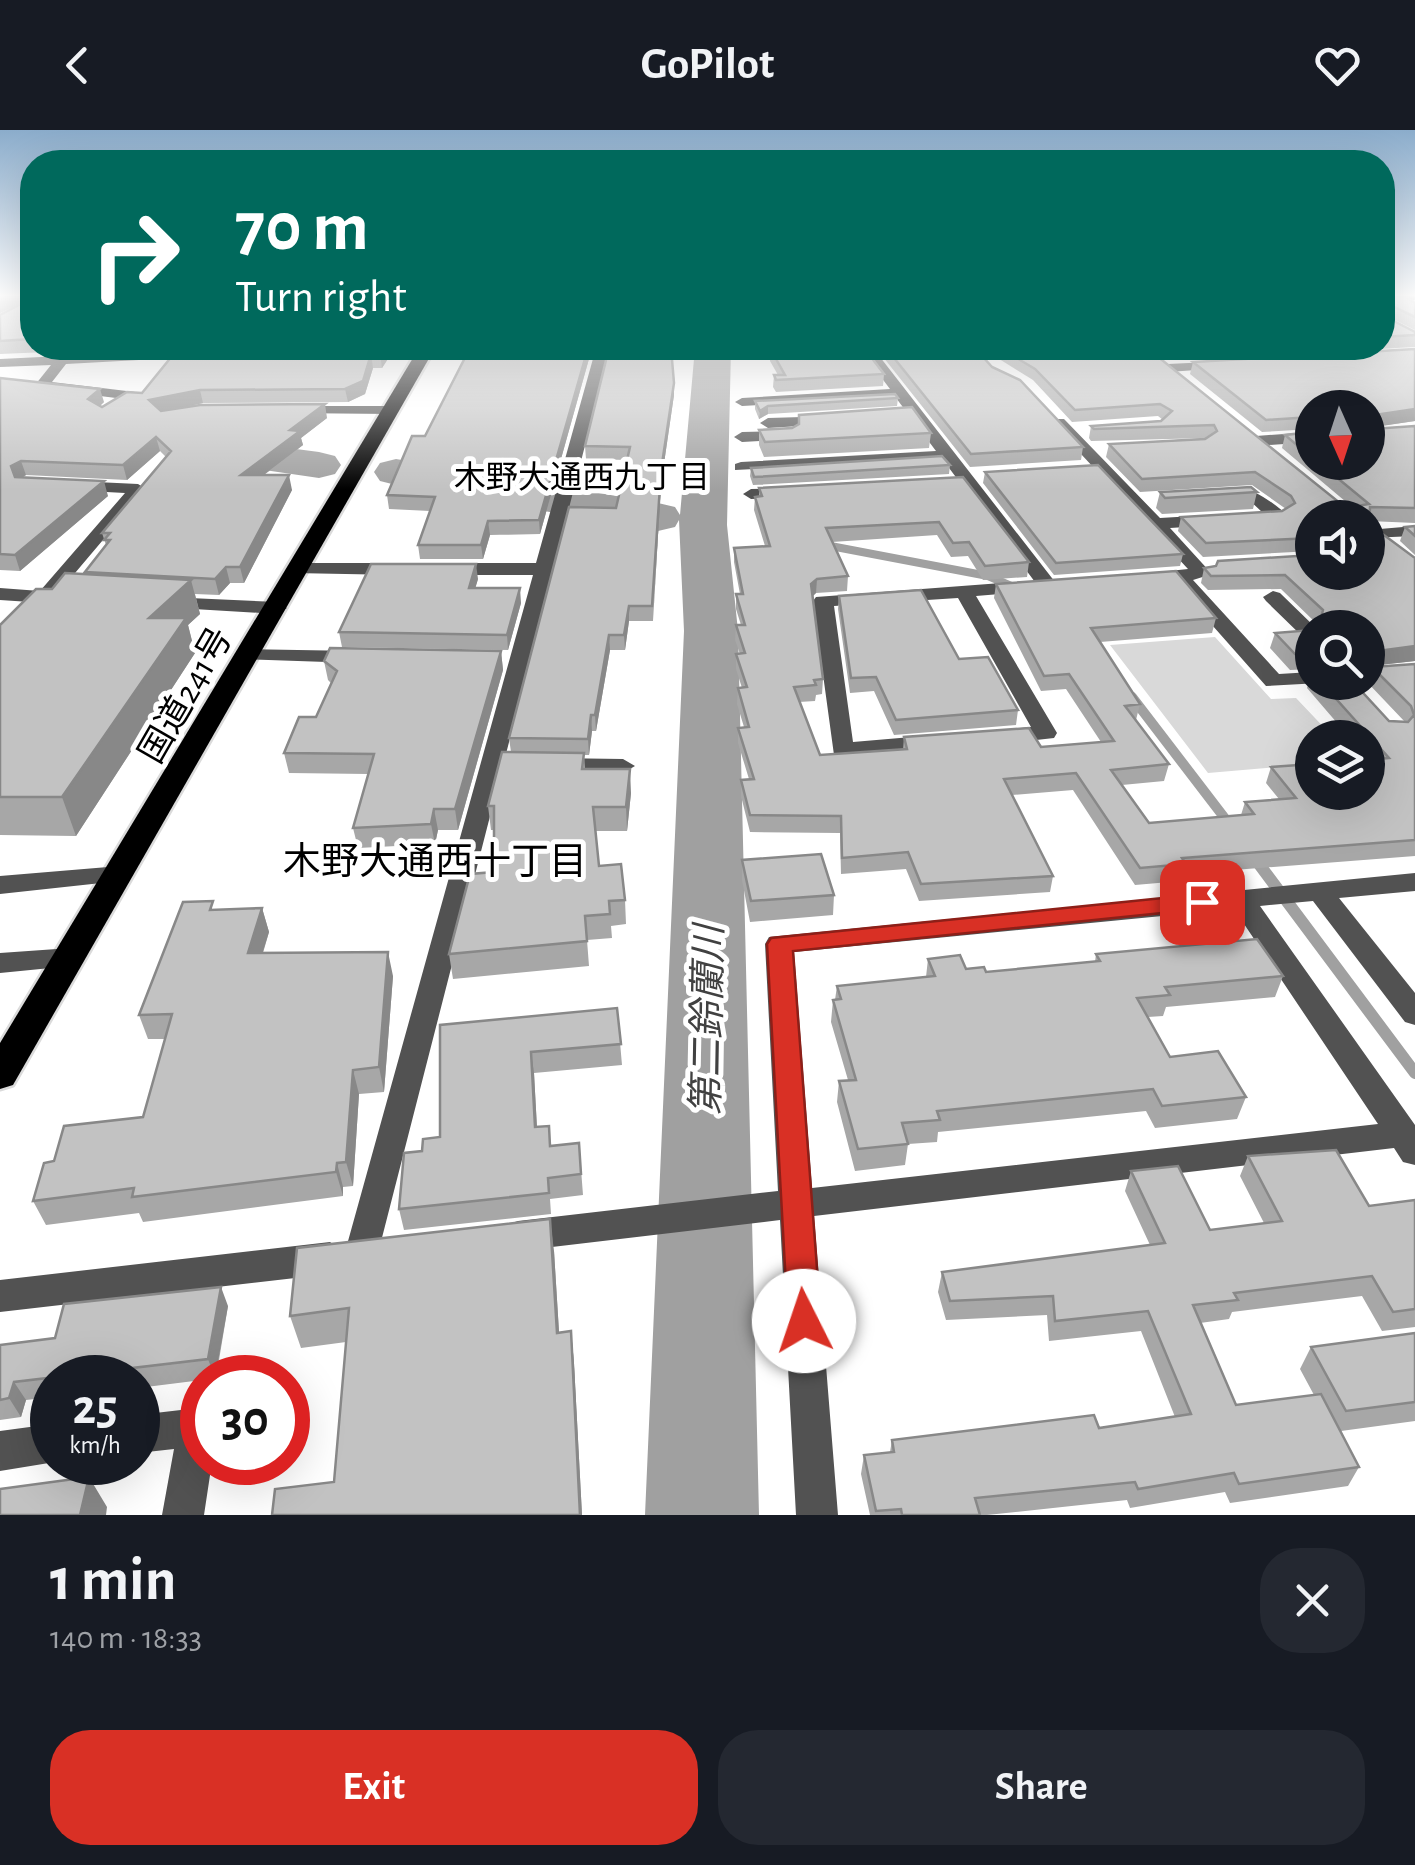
<!DOCTYPE html>
<meta charset="utf-8">
<style>
:root{--surface:#171b24;--page:#242831;--text:#f1f3f6;--muted:#9ea1a6;--accent:#d93025}
body{margin:0;font-family:"Alegreya Sans","Noto Sans JP",sans-serif;background:var(--page);color:var(--text);height:100vh;display:flex;flex-direction:column;font-size:38px;white-space:nowrap}
*{box-sizing:border-box;margin:0}
p{font-size:32px;color:var(--muted)}
.icon{flex:none;width:55px;height:55px;fill:none;stroke:currentColor;stroke-width:2;stroke-linecap:round;stroke-linejoin:round}
.map{position:relative;height:1385px;overflow:hidden}
.sheet{display:flex;flex-direction:column;background:var(--surface);flex:1}
.sheet>*{flex:none}
.banner{position:absolute;left:20px;top:20px;width:1375px;height:210px;border-radius:40px;box-shadow:0 10px 40px #0002;background:#00695c;color:#fff;overflow:hidden}
.needle{width:65px;rotate:177deg}
.buttons{position:absolute;left:1295px;top:260px;display:grid;gap:20px}
.buttons a{display:grid;place-items:center;width:90px;height:90px;border-radius:50%;background:var(--surface);box-shadow:0 10px 40px #0002;font-size:50px}
.speed{position:absolute;left:30px;top:1225px;display:flex;gap:20px;font-size:50px;font-weight:700;text-align:center}
.speed>*{display:grid;place-content:center;width:130px;height:130px;border-radius:50%;background:var(--surface);box-shadow:0 10px 40px #0002;line-height:1}
.speed small{font-size:25px;font-weight:400}
.speed .limit{border:15px solid #d22;background:#fff;color:#111}
.pin{position:absolute;display:grid;place-items:center;width:85px;height:85px;color:#fff;margin:-42px;border-radius:20px;box-shadow:0 5px 15px #0006}
.me{position:absolute;width:110px;margin:-55px;rotate:356deg;stroke-linejoin:round;filter:drop-shadow(0 0 8px #0008)}
.turn{display:flex;align-items:center;gap:35px;height:210px;padding:0 50px;font-size:45px}
.turn .icon{width:130px;height:130px;stroke-width:2.5}
.turn b{display:block;font-size:70px;line-height:85px}
.round{display:grid;place-items:center;flex:none;width:105px;height:105px;border-radius:40px;background:var(--page)}
.overview{display:flex;align-items:center;justify-content:space-between;height:170px;padding:0 50px}
h1{font-size:60px;font-weight:700;line-height:75px}
.primary-button{display:flex;gap:20px;margin-top:auto;padding:20px 50px}
.primary-button a{flex:1;height:115px;border-radius:40px;background:var(--accent);color:#fff;font-size:40px;font-weight:700;line-height:115px;text-align:center}
.primary-button a+a{background:var(--page);color:var(--text)}
header{display:flex;justify-content:space-between;align-items:center;height:130px;padding:0 50px;background:var(--surface);font-size:45px;font-weight:700}
.map>svg:first-child{display:block}
</style>
<header><svg class="icon" aria-label="back" viewBox="0 0 24 24"><path d="M15 5l-7 7 7 7"/></svg>GoPilot<svg class="icon" aria-label="heart" viewBox="0 0 24 24"><path d="M12 20l-8-8c-3-5 5-10 8-4 3-6 11-1 8 4z"/></svg></header>
<div class="map">
<svg width="1415" height="1385" viewBox="0 0 1415 1385">
<rect width="100%" height="100%" fill="#fff"/>
<!-- green -->
<path fill="#d9d9d9" d="M1215,507L1271,569L1296,568L1333,607L1312,608V634L1208,643L1110,515Z"/>
<g fill="none" stroke-linecap="round" stroke-linejoin="round">
<!-- stream-far2 -->
<path stroke="#a0a0a0" stroke-width="8" d="M704,404L715,403
M820,414L988,446L1016,458"/>
<!-- stream-far1 -->
<path stroke="#a0a0a0" stroke-width="10" d="M1132,567L1230,695"/>
<!-- stream -->
<path stroke="#a0a0a0" stroke-width="12" d="M1253,726L1415,943"/>
<!-- river -->
<path fill="#a0a0a0" fill-rule="evenodd" d="M695,218H731L727,395L738,501L759,1385H645L684,501L679,390L675,397L658,401L396,355L380,351L374,342L380,333L396,329L658,373L675,377L680,385Z
M190,305L319,322L335,326L341,335L335,344L319,348L175,327L169,318L175,309Z"/>
<!-- highway casing -->
<g stroke="#dbdbdb" stroke-width="5">
<path id="highway" d="M419,218H435L13,955L0,959V913Z"/>
</g>
<!-- minor -->
<path fill="#525252" fill-rule="evenodd" d="M1382,166H1415V170L1382,172Z
M596,218H610L375,1135L362,1140L347,1130L343,1139L330,1144L0,1182V1150L330,1112L345,1122L533,445H443L434,439L443,433H536Z
M859,218H873L1055,452V460H1041L943,330L735,340V334L741,332L936,321L896,268L742,276L735,272L742,268L890,259Z
M971,218H1036L1029,222L976,224Z
M207,219L212,220V226L66,234L52,252L135,262V268L108,284L101,280L116,268L37,258L35,255L51,235L0,237V229Z
M1230,231V237L1225,238L1168,242L1161,238L1168,234Z
M292,276H392L399,280L392,284L287,283V277Z
M837,286L840,289L832,294L768,298L760,293L768,288Z
M1054,289H1064L1160,388L1262,382L1248,369H1219L1216,365C1241,348 1264,366 1284,382L1287,386L1278,391L1170,398L1212,444L1193,450L1279,544L1312,542V552L1320,553L1266,556L1174,452H1141V444L1188,439L1054,295Z
M795,301V307L790,309L742,312L734,307L742,302Z
M1312,302V312L1256,316L1248,311L1256,306Z
M75,351L138,354L146,359L59,462L68,468L65,472L50,473L7,523L0,525V506L30,472L0,470V458L40,461L125,363L69,360L67,356Z
M800,358V366L794,367L751,369L743,364L751,359Z
M1415,396V406L1368,408V400Z
M300,433H398L407,439L398,445L293,443L291,439Z
M1028,451L1038,457L1035,461L976,466L1057,603L1054,608L1000,614L989,607L1000,600L1031,597L958,468L834,476L853,612L935,605L947,612L935,619L834,625L813,471L816,467Z
M1273,461L1280,463L1316,498H1312V511L1305,509L1266,471L1263,467Z
M167,467L277,472L287,478L277,484L160,477L157,473Z
M247,519L356,521L366,527L356,533L240,529V521Z
M553,628L623,629L635,636L623,643L545,640L541,635L545,630Z
M120,736L133,744L129,750L0,764V746Z
M1415,743V761L1339,768L1415,863V895L1405,892L1313,771L1260,776L1415,995V1035L1403,1032L1394,1018L814,1086L838,1385H796L780,1090L518,1121L506,1117L500,1106L506,1095L518,1091L778,1061L765,814L769,807ZM1234,779L1378,994L812,1058L794,822Z
M71,818L81,821L85,828L81,835L0,843V823Z
M198,1278L202,1279V1332H212L204,1385H162L174,1319L138,1323V1285Z
M52,1294L55,1332L0,1341V1301Z"/>
<!-- highway -->
<use href="#highway" fill="#000" fill-rule="evenodd"/>
</g>
<!-- wall -->
<path fill="#a7a7a7" d="M0,166H32V218H140L0,224V185L30,169L0,183Z
M1382,166L1415,173V200L1383,184L1384,186L1415,202V217L1171,230L1154,218H1382Z
M226,218H395L382,238H373L365,264L348,272L203,273L184,277L327,288L301,308L303,315L264,345L292,360L244,453H230L219,465L195,464L200,484L188,495L195,523L76,706L0,705V495L52,459L85,444V442L106,415L102,403L166,327L160,321L127,350L26,345L23,347L108,366L20,441L0,440V248L104,272L100,276L102,277L142,263Z
M592,218L540,404L490,405L483,429H420L418,415L430,381L389,379L387,365L425,306Z
M786,218H864L884,244L883,256L776,262L773,257L774,245H778L770,231L771,220L786,219Z
M876,218H975L992,237L1083,317L1081,330L970,337Z
M997,218H1147L1346,378L1352,377L1282,318L1285,305L1312,302V332H1368L1312,278V299L1262,302L1190,244L1193,232L1415,219V293V291L1372,297V299L1415,296V393L1369,391V394L1415,428V531L1370,536L1368,544V498H1317L1318,495L1281,459L1208,460L1201,453L1204,438L1368,442L1312,388V421L1203,427L1178,401L1181,387L1282,381L1286,379L1252,355L1140,362L1106,327L1109,314L1207,308L1091,311L1089,308L1091,296L1161,291L1163,290L1158,286L1072,292L1033,250L996,227Z
M674,265L661,354L653,491H629L625,520H610L596,601H592L589,625H584L585,639L631,663L627,701H595L599,736L625,770L626,794L611,796L612,808L587,810L589,836L453,849L449,824L494,742V700H491L488,676L511,622L509,608L616,378L627,330L586,329L585,316Z
M898,268L897,276L768,284L759,289L755,279V271Z
M759,300L931,303L929,318L764,327L759,315Z
M950,335L949,344L753,355L750,346L751,338Z
M985,342L1183,424L1180,436L1054,445L983,353Z
M963,347L1029,432L1027,447L983,450L968,426L951,427L937,405L832,412L848,446L847,461L816,463L812,466L823,549L822,564L816,565L815,571L799,572L820,625L903,620L904,607L1041,617L1101,612L1066,559L1041,561L994,468L996,454L1216,488L1212,503L1100,512L1140,574L1136,590L1169,634L1164,651L1122,655L1149,693L1241,685L1245,672L1279,669L1266,653L1271,637L1370,630L1368,627V608H1350L1307,558L1312,542V552H1353L1389,591L1405,592L1367,552L1372,537L1415,534V726L1183,744L1181,751L1135,755L1073,660L1012,665L1053,746L1050,762L919,771L906,739L841,744L840,703L750,702L741,666V650L749,649L738,613V598L744,597L737,574L738,558H742L736,539V524H740L735,510L736,495H741L736,479V464H740L734,432V418L765,416L754,380L755,367L759,366V358Z
M1160,362H1257L1253,379L1162,384L1156,378Z
M1415,396V425L1400,411L1405,397Z
M478,449L475,458L521,473L508,520L342,517L339,502Z
M839,466L959,529L1018,580L1016,595L894,605L874,561L850,563L838,479Z
M1312,500V539L1290,540L1270,518L1275,503Z
M501,521L503,540L458,700H438L435,714L358,718L353,698L368,644L289,643L284,623L316,587L331,553L328,550L324,531Z
M742,730L834,765L833,785L750,792L742,750Z
M262,778L269,802L263,823L393,846L384,962L359,964L353,1056L343,1057V1066L143,1092L139,1083L46,1095L33,1071L54,1031L143,987L165,909H148L139,885L216,780Z
M1096,824L1283,846L1275,867L1166,877L1163,886L1148,887L1170,927L1246,967L1237,989L1155,998L1146,981L938,1002L937,1012L908,1014L905,1035L855,1041L837,972L839,951L848,950L831,892L833,870H835L837,856L926,847L928,829L966,839L986,842L1095,832Z
M617,878L622,935L534,943L537,997L551,1016L579,1013L583,1065L550,1069L551,1084L404,1100L399,1079L440,1007V895Z
M1248,1026L1369,1076L1415,1070V1197L1382,1201L1362,1166L1232,1182L1229,1189L1200,1193L1236,1275L1314,1265L1300,1239L1311,1217L1415,1203V1291L1341,1301L1359,1337L1348,1356L1230,1373L1225,1362L1130,1378L1127,1370L987,1385H870L861,1344L864,1325L890,1322L892,1310L1099,1298L1175,1287L1141,1201L1049,1211L1047,1185L946,1190L938,1162L942,1142L1150,1115L1125,1061L1131,1041L1210,1100L1264,1093L1240,1046Z
M554,1121L559,1202L571,1201L574,1233L582,1385L334,1352L346,1212L301,1218L290,1186Z
M228,1176L216,1248H202V1250L138,1258V1248H52V1267L26,1270L21,1287L0,1290V1215L55,1208Z"/>
<!-- shaded-wall -->
<path fill="#888" d="M6,166H32V168L0,183V169Z
M385,218H395L382,238L380,224Z
M588,218H592L540,404L539,390Z
M371,224L373,238L365,264L348,272L345,259Z
M674,253V265L661,354L653,491L661,341Z
M100,259L104,272L92,283L88,269Z
M200,260L203,273L153,284L149,270Z
M325,274L327,288L301,308L303,315L244,360L241,345L290,300Z
M768,276V284L759,289L760,281Z
M1415,279V291L1368,298V286Z
M156,307L160,321L127,350L123,335Z
M21,331L26,345L16,351L11,336Z
M289,345L292,360L244,453L240,437Z
M104,351L108,366L20,441L15,425Z
M488,391L490,405L483,429L481,415Z
M476,434L478,449L471,473L469,458Z
M226,437L230,453L219,465L215,449Z
M817,449L816,463L810,469L811,454Z
M191,450L200,484L188,495L195,523L76,706L62,667L149,488Z
M520,458L521,473L508,520L507,505Z
M629,476V491L625,520L624,505Z
M609,505L610,520L596,601L595,585Z
M1415,516V531L1370,536V522Z
M501,521L503,540L458,700L455,679Z
M591,585L592,601L589,625L588,609Z
M630,639L631,663L627,701L626,677Z
M434,679L438,700L435,714L431,694Z
M262,778L269,802L255,847L248,823Z
M388,822L393,846L384,962L379,937Z
M531,922L534,943L538,1018L535,997Z
M353,940L359,964L353,1056L346,1032Z
M337,1033L343,1057V1066L336,1042Z
M550,1089L554,1121L561,1234L557,1203Z
M221,1157L228,1176L215,1248L208,1229Z
M571,1201L574,1233L582,1385H580Z
M14,1252L26,1270L21,1287L9,1268Z
M89,1347L107,1377L106,1385H80Z"/>
<!-- building -->
<path fill="#c2c2c2" stroke="#888" stroke-width="2.5" d="M30,166H32V209L0,211V185L30,169Z
M1382,166H1404L1415,173V187L1382,171Z
M1382,172L1384,186L1415,202V205L1382,207Z
M226,218H385L380,224H371L363,251L345,259L200,260L149,270L161,281L200,275L325,274L290,300L300,301L241,345H289L240,437H226L215,449L85,442L110,410H104L110,403H102L171,321L156,307L123,335L21,331L11,336L15,347L104,351L15,425L0,424V248L100,259L88,269L102,277L127,262L142,263L177,220Z
M470,218H588L539,390L488,391L481,415H418L435,367L387,365L412,306H425Z
M609,218H671L674,253L661,341L652,476H629L624,505H609L595,585H591L588,609L509,608L569,377L616,378L630,317L585,316Z
M792,218H864L884,244L776,250L774,245H785L771,220L793,219Z
M886,218H975L992,237L1020,250L1083,317L971,324Z
M1000,218H1147L1346,378L1369,374L1318,332H1368V278H1312V287L1266,290L1193,232L1415,219V279L1368,286L1372,299L1415,296V378L1370,377L1369,394L1415,428V516L1370,522L1371,535H1368V498H1331L1321,488L1323,480L1285,445L1211,446L1204,438L1216,436L1218,431L1312,425V442H1368V388H1312V408L1206,413L1181,387L1282,381L1295,373L1291,366L1255,342L1142,349L1109,314L1205,309L1217,301L1214,295L1094,299L1091,296L1161,291L1172,281L1160,274L1075,280L1035,239Z
M895,264L898,268L768,276L760,281L755,271Z
M912,277L931,303L765,312L759,300L792,298L799,294V285Z
M1312,302V328L1285,305Z
M942,326L950,335L754,347L751,338Z
M1098,335L1183,424L1056,433L985,342Z
M963,347L1029,432L985,436L969,412L953,413L939,392L826,398L848,446L817,449L811,454L823,549L814,550L816,555L794,557L820,625L907,619L904,607L1029,598L1041,617L1114,611L1069,544L1044,546L996,454L1176,441L1216,488L1091,498L1140,574L1125,576L1169,634L1111,640L1149,693L1254,684L1245,672L1296,668L1271,637L1312,634V662H1368V630L1389,628L1321,552H1353L1389,591L1408,592L1414,585L1411,576L1372,537L1415,534V710L1182,728L1186,734L1140,738L1076,643L1004,649L1053,746L921,754L908,722L842,728L841,686L750,685L741,650L754,649L738,598L749,597L738,558L747,557L736,524L745,523L736,495H745L736,464H743L734,418L770,416L755,367L762,366L759,358Z
M1251,357L1257,362L1165,368L1160,362Z
M1415,396V406L1405,397Z
M371,434H476L469,458H520L507,505L339,502Z
M65,443L191,450L149,488H186L62,667H0V495L36,459H52Z
M921,460L959,529L988,527L1018,580L896,590L876,547L851,548L839,466Z
M1312,500V524H1295L1275,503Z
M330,518L501,521L455,679H434L431,694L353,698L374,624L284,623L299,587H316L337,541L324,531Z
M502,622L584,623L582,639H630L626,677H593L599,736L621,734L625,770L609,771L610,784L585,786L587,811L449,824L470,744L494,742V676H488Z
M821,724L834,765L751,771L742,730Z
M213,771L210,780L262,778L248,823L388,822L379,937L353,940L346,1032L337,1033L336,1042L132,1067L134,1058L33,1071L44,1033L54,1031L64,996L143,987L172,884L139,885L183,772Z
M1257,809L1283,846L1165,857L1170,865L1137,868L1170,927L1218,921L1246,967L1162,976L1153,959L937,981L940,990L902,993L908,1014L858,1019L839,951L856,950L833,870L841,869L837,856L935,846L928,829L960,825L966,839L984,837L986,842L1100,831L1096,824Z
M617,878L621,914L531,922L535,997L549,996L550,1016L579,1013L581,1044L548,1048L549,1063L399,1079L404,1023L422,1021L423,1009L440,1007V895Z
M1336,1020L1369,1076L1415,1070V1179L1393,1182L1372,1146L1234,1163L1238,1170L1193,1175L1236,1275L1321,1264L1359,1337L1239,1354L1234,1343L1138,1359L1135,1352L975,1368L980,1385H902L901,1379L876,1381L864,1325L894,1322L892,1310L1094,1285L1099,1298L1191,1284L1148,1181L1055,1191L1053,1166L950,1171L942,1142L1165,1113L1131,1041L1178,1036L1210,1100L1282,1091L1248,1026Z
M550,1089L557,1203L571,1201L580,1385H272L275,1359L334,1352L349,1178L290,1186L297,1118Z
M221,1157L208,1229L14,1252L9,1268L0,1270V1215L55,1208L64,1174Z
M1415,1203V1272L1346,1281L1311,1217Z
M89,1347L80,1385H0V1359Z"/>
<!-- sky -->
<linearGradient id="sky" x2="0" y2="1"><stop stop-color="#8baccb"/><stop offset="0.46" stop-color="#fff"/><stop offset="1" stop-color="#fff" stop-opacity="0"/></linearGradient>
<rect width="1415" height="360" fill="url(#sky)"/>
<!-- route -->
<path fill="#d93025" stroke="#8d1f18" stroke-width="2.5" d="M1202,764L1211,766L1215,772L1211,778L793,821L821,1191L816,1202L804,1206L793,1202L788,1191L767,814L771,808Z"/>
<g text-anchor="middle" stroke-width="10" stroke-linejoin="round" paint-order="stroke">
<!-- far-neighbourhood labels -->
<g font-size="32" fill="#000" stroke="#fff">
<text x="582" y="358">木野大通西九丁目</text>
</g>
<!-- street labels -->
<g font-size="35" fill="#000" stroke="#fff">
<text transform="translate(185 565) rotate(-60)" y="12">国道241号</text>
</g>
<!-- neighbourhood labels -->
<g font-size="38" fill="#000" stroke="#fff">
<text x="435" y="744">木野大通西十丁目</text>
</g>
<!-- water labels -->
<g font-size="38" font-style="italic" fill="#414141" stroke="#fff">
<text transform="translate(707 890) rotate(-89)" y="13">第二鈴蘭川</text>
</g>
</g>
</svg>
<div class="buttons">
<a><svg class="needle" viewBox="-14 -14 28 28"><path d="M0-13l5 13h-10z" fill="#e53935"/><path d="M0 13l5-13h-10z" fill="#9ea1a6"/></svg></a>
<a><svg class="icon" aria-label="sound" viewBox="0 0 24 24"><path d="M4 9h4l5-4v14l-5-4H4zM17 9q2 3 0 6"/></svg></a>
<a><svg class="icon" aria-label="search" viewBox="0 0 24 24"><circle cx="10" cy="10" r="6"/><path d="M15 15l6 6"/></svg></a>
<a><svg class="icon" aria-label="layers" viewBox="0 0 24 24"><path d="M12 4l9 5-9 5-9-5zM3 14l9 5 9-5"/></svg></a>
</div>
<div class="speed"><div>25<small>km/h</small></div><div class="limit">30</div></div>
<div class="pin" style="left:1202px;top:772px;background:#d93025"><svg class="icon" aria-label="arrive" viewBox="0 0 24 24"><path d="M6 21V4h12l-3 4 3 4H6"/></svg></div>
<svg class="me" style="left:804px;top:1191px" viewBox="-20 -20 40 40"><circle r="19" fill="#fff"/><path d="M0-13L10 11 0 6-10 11z" fill="#d93025"/></svg>
<div class="banner">
<div class="turn"><svg class="icon" aria-label="right" viewBox="0 0 24 24"><path d="M7 20v-9h11M14 6l5 5-5 5"/></svg><div><b>70 m</b>Turn right</div></div>
</div>
</div>
<section class="sheet">
<div class="overview"><div><h1>1 min</h1><p>140 m · 18:33</p></div><a class="round"><svg class="icon" aria-label="close" viewBox="0 0 24 24"><path d="M6 6l12 12M18 6L6 18"/></svg></a></div>
<div class="primary-button"><a>Exit</a><a>Share</a></div>
</section>
